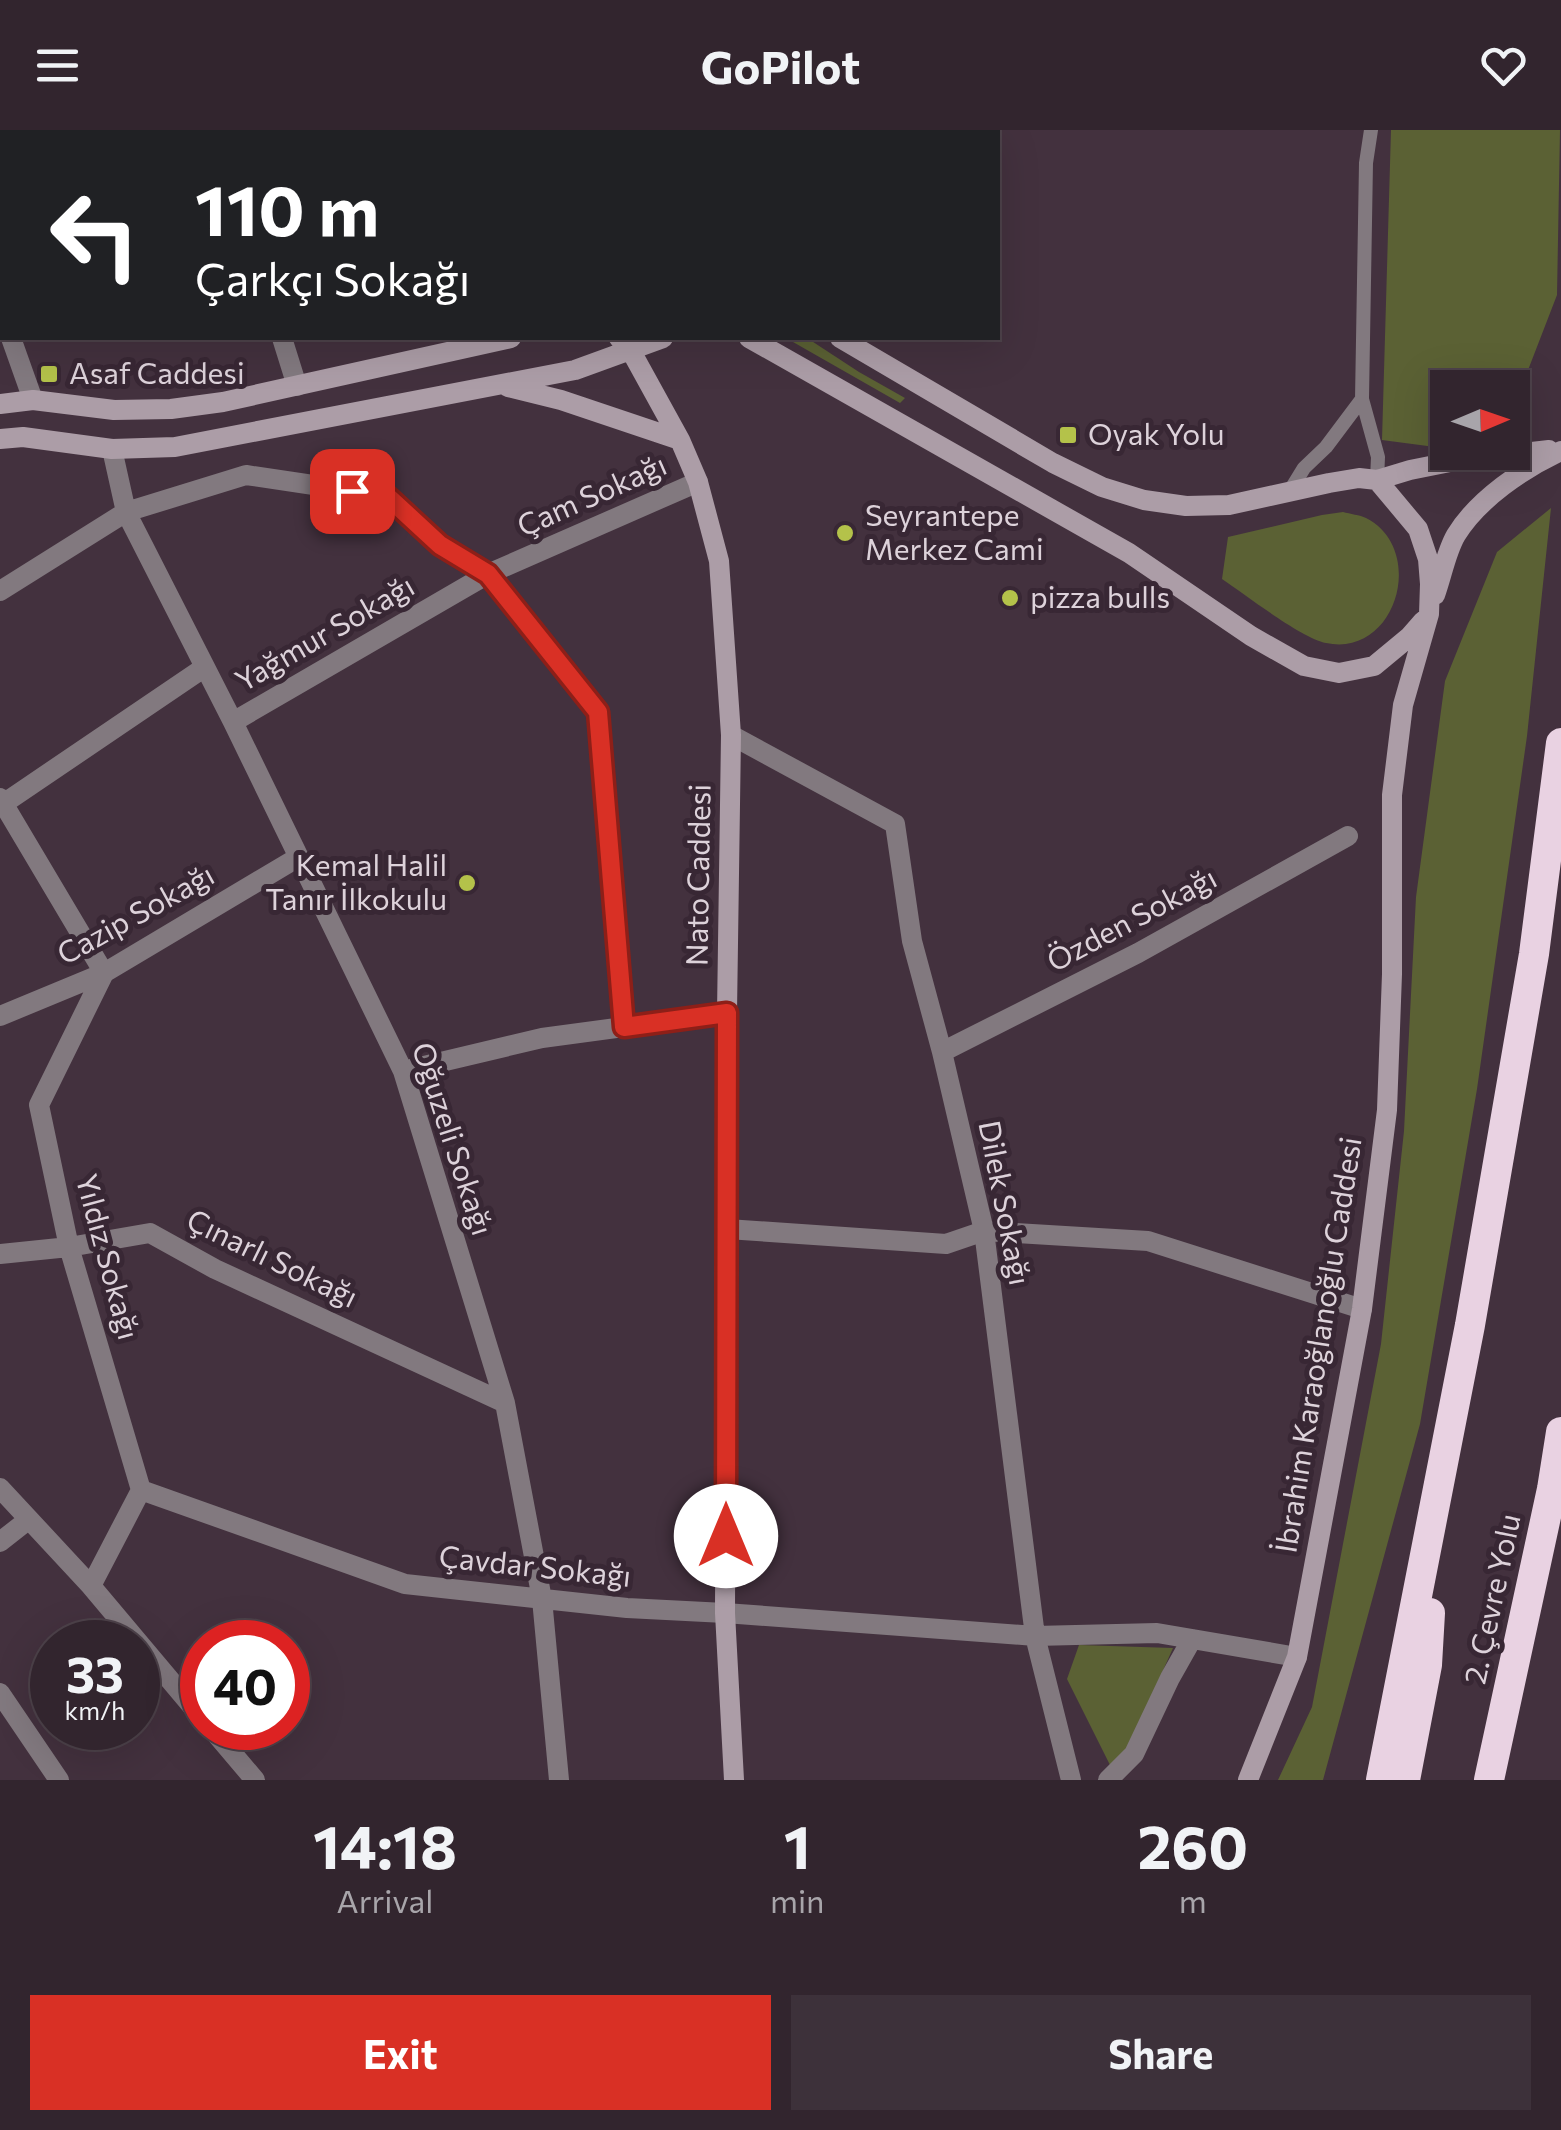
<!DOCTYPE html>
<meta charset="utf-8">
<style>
:root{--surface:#32252e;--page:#3d313a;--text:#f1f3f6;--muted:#a8a5aa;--line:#4d424a;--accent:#d93025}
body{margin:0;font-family:Commissioner,sans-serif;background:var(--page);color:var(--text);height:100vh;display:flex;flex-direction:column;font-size:38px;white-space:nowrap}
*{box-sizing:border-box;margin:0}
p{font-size:32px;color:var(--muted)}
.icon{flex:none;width:55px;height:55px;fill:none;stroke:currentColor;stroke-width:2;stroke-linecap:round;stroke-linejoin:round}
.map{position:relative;height:1650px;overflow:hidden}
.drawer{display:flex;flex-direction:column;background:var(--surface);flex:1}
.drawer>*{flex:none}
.top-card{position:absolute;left:0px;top:0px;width:1000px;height:210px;box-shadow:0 10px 40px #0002,0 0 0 2px var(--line);background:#202124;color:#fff;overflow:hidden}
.needle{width:65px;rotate:88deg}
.fabs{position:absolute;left:1430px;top:240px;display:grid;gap:20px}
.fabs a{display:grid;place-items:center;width:100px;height:100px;border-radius:0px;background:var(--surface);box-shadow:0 10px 40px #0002,0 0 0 2px var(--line);font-size:50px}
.speed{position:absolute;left:30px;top:1490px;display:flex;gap:20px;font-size:50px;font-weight:700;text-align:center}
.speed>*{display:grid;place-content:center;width:130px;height:130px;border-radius:50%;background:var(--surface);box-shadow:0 10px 40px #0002,0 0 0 2px var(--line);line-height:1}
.speed small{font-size:25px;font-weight:400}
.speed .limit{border:15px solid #d22;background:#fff;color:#111}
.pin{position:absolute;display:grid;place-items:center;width:85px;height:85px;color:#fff;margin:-42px;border-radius:20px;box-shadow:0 5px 15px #0006}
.me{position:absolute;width:110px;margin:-55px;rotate:0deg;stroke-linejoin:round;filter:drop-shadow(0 0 8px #0008)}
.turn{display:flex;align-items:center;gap:35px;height:210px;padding:0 30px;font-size:45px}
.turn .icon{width:130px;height:130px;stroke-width:2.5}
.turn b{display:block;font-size:70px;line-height:85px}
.eta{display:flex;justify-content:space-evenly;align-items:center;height:170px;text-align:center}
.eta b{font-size:60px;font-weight:700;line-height:70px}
.action{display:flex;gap:20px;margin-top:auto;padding:20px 30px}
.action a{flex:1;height:115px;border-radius:0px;background:var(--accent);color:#fff;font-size:40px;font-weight:700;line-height:115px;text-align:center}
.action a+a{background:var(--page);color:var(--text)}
header{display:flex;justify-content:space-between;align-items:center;height:130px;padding:0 30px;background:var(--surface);font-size:45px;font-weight:700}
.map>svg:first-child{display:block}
</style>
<header><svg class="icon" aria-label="menu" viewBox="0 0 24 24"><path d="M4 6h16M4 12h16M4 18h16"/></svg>GoPilot<svg class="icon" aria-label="heart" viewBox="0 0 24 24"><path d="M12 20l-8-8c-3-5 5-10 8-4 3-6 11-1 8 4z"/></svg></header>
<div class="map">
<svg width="1561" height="1650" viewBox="0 0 1561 1650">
<rect width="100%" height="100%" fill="#43313e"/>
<!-- green -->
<path fill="#5b6134" d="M1391,0H1560L1557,165L1513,279L1512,258H1448L1447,313L1435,317L1382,310Z
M786,208H807L859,242L905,268L900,273Z
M1551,378L1527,606L1477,959L1420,1294L1323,1650H1278L1312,1577L1381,1214L1404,1001L1416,767L1445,551L1497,422Z
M1343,382C1350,384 1360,385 1366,388C1427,419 1397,528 1326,513C1301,508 1246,465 1222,449L1228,407L1322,385Z
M1079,1515L1173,1518L1128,1619L1110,1635L1067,1549Z"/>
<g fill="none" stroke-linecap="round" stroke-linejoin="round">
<!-- lane -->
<path stroke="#82797f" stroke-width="14" d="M1362,269L1366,33L1371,0
M1288,364L1304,338L1326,317L1362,269L1378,327L1377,350"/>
<!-- street -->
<path stroke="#82797f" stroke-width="20" d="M221,0L222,2
M0,177L2,184
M11,208L33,270
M282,208L297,256
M112,319L126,382L233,592L403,941L505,1273L542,1469L559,1650
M0,461L126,382L246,345L387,366L440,415L488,444L698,352
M233,592L488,444L598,582L623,897
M731,605L895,694L912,811L942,922L984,1101L1035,1506L1071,1650
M0,668L104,843L39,975L69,1117L141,1360L91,1456L202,1588
M0,676L205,537
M0,886L104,843L297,728
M942,922L1138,823L1348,706
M403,941L542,908L727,883
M727,1099L946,1114L984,1101L1148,1111L1362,1179
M0,1124L69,1117L150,1103L215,1139L505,1273
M0,1358L91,1456
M141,1360L405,1454L627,1478L725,1483L1035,1506L1157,1503L1297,1527
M0,1412L28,1390
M0,1563L59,1650
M211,1598L255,1650
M1108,1650L1134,1624L1170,1548L1192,1509"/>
<!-- secondary -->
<path stroke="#ac9da7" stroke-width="20" d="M542,0L543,2
M606,0L607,2
M619,208L631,221L680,310L698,352L719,431L731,605L727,883L725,1483L734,1650
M749,208L1129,423L1251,506L1304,536L1339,543L1374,536L1409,507L1423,491
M840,208L1053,333L1102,357L1144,370L1186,376L1229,375L1329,353L1359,348L1377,350L1410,340L1460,330L1549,320
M508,257L561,270L680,310
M0,274L33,270L114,280L171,279L223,272L511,208
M0,309L23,307L112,319L175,317L575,240L663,208
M1435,465C1442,446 1446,422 1456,405C1478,369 1524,338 1561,321
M1248,1650L1297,1527L1362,1179L1387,980L1392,844V665L1403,575L1429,484L1430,454L1428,429L1418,399L1377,350"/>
<!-- highway -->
<path stroke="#e9d2e2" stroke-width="30" d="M1381,1650L1470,1195L1534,824L1561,613
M1405,1650L1427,1535L1430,1483
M1489,1650L1552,1359L1561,1302"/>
</g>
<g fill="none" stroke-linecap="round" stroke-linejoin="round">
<!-- route casing -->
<g stroke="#8d1f18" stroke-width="25">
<path id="route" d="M352,361L387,366L440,415L488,444L598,582L624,897L727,883L726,1406"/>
</g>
<!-- route -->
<use href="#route" stroke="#d93025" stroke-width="18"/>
</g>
<!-- markers -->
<g fill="#b4c24a" stroke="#382734" stroke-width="4">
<rect x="39" y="234" width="20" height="20" rx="5"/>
<rect x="1058" y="295" width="20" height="20" rx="5"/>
<circle cx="845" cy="403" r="10"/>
<circle cx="1010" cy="468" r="10"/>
<circle cx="467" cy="753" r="10"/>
</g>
<g text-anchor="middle" stroke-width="10" stroke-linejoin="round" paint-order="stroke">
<!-- poi labels -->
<g font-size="30" fill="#ddd2da" stroke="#382734" text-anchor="start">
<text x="69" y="254">Asaf Caddesi</text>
<text x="1088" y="315">Oyak Yolu</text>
<text x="865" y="396">Seyrantepe<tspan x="865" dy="34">Merkez Cami</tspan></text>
<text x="1030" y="478">pizza bulls</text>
<text x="447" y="746" text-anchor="end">Kemal Halil<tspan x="447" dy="34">Tanır İlkokulu</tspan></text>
</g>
<!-- street labels -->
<g font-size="30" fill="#ddd2da" stroke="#382734">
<text transform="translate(592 366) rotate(-24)" y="10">Çam Sokağı</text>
<text transform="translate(325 504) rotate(-30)" y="10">Yağmur Sokağı</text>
<text transform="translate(699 745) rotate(-89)" y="10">Nato Caddesi</text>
<text transform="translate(136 785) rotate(-29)" y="10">Cazip Sokağı</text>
<text transform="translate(1132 790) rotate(-28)" y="10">Özden Sokağı</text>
<text transform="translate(452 1009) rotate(72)" y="10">Oğuzeli Sokağı</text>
<text transform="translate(1004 1073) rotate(79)" y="10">Dilek Sokağı</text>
<text transform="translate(107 1127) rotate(75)" y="10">Yıldız Sokağı</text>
<text transform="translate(272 1129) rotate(26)" y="10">Çınarlı Sokağı</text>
<text transform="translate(1319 1215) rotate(-81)" y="10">İbrahim Karaoğlanoğlu Caddesi</text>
<text transform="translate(535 1437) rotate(6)" y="10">Çavdar Sokağı</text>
<text transform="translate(1493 1469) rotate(-78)" y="10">2. Çevre Yolu</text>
</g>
</g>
</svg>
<div class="fabs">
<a><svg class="needle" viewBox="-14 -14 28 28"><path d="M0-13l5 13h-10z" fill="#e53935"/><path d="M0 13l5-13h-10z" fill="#a8a5aa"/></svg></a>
</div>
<div class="speed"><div>33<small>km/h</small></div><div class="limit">40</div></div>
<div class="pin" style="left:352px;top:361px;background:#d93025"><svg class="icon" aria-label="arrive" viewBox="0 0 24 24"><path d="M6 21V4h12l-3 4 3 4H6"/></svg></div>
<svg class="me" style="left:726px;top:1406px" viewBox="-20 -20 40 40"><circle r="19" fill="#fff"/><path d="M0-13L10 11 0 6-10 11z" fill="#d93025"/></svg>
<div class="top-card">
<div class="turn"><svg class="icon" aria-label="left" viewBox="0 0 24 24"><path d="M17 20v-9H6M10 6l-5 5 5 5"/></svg><div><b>110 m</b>Çarkçı Sokağı</div></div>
</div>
</div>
<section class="drawer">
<div class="eta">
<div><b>14:18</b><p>Arrival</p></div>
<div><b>1</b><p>min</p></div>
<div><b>260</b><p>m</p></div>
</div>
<div class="action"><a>Exit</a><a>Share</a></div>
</section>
